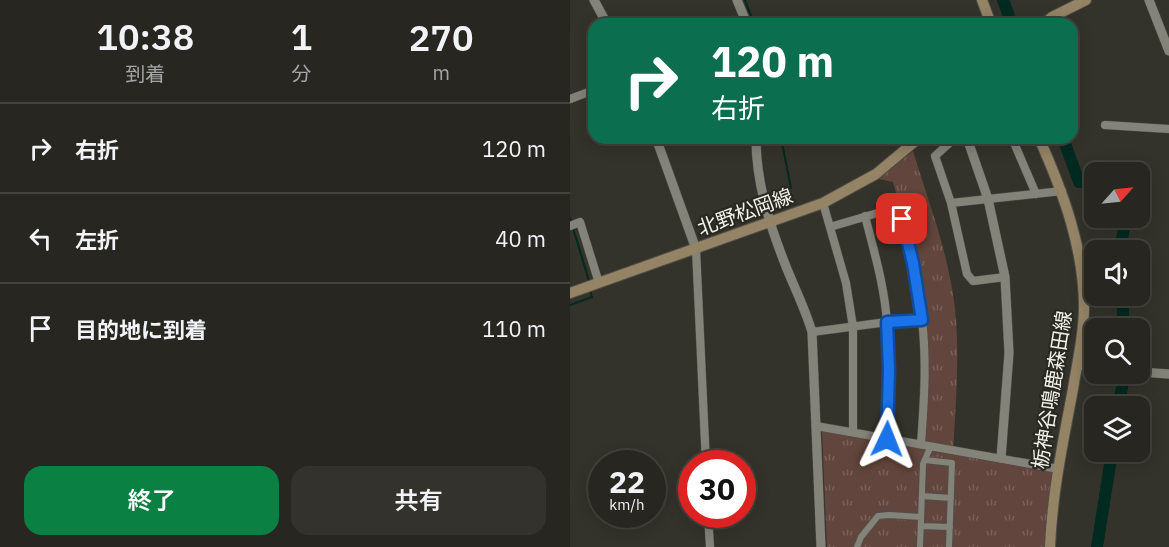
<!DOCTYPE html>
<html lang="ja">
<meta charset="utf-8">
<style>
:root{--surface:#272620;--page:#33322d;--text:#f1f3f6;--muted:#a4a5a5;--line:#43433e;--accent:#0b8043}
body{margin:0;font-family:"IBM Plex Sans","Noto Sans JP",sans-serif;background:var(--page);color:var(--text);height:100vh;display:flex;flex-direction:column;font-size:22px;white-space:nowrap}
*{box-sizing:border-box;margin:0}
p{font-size:20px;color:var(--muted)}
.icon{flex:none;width:33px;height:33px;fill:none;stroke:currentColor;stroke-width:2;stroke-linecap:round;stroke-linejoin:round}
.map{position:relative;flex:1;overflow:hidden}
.panel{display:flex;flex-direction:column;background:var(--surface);width:570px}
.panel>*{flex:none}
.top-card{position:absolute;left:18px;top:18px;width:490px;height:126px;border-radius:18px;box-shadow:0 3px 15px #0003,0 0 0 2px var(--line);background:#0b6e4f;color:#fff;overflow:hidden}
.needle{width:39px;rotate:63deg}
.buttons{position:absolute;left:514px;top:162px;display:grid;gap:12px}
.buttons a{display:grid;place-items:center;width:66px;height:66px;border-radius:12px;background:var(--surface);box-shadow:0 3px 15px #0003,0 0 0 2px var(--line);font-size:30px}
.speed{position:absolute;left:18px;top:450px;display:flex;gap:12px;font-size:30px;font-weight:700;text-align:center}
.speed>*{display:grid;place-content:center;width:78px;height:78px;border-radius:50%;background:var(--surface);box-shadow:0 3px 15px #0003,0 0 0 2px var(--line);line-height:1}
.speed small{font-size:15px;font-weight:400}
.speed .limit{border:9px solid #d22;background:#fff;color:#111}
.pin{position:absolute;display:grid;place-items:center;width:51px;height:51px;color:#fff;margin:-26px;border-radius:12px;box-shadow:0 3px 9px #0006}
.me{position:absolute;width:66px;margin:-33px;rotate:2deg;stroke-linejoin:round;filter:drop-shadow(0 0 4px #0008)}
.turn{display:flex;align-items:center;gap:21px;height:126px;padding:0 24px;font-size:27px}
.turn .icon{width:78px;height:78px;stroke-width:2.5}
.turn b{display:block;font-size:42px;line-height:51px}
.eta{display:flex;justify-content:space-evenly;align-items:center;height:102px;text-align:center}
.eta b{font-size:36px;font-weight:600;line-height:42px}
.action{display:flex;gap:12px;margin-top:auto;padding:12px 24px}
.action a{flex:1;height:69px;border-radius:18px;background:var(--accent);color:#fff;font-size:24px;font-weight:600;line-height:69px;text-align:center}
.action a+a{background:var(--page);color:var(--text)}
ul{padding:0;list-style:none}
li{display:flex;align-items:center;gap:18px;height:90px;padding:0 24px;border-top:2px solid var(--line)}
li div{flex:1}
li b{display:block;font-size:22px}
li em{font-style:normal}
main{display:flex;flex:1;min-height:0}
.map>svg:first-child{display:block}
</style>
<main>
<section class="panel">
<div class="eta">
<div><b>10:38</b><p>到着</p></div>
<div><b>1</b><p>分</p></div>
<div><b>270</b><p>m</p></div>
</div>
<ul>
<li><svg class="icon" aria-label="right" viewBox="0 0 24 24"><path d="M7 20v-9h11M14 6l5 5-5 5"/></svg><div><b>右折</b></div><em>120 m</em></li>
<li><svg class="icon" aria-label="left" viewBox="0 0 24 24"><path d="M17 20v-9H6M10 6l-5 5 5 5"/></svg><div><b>左折</b></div><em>40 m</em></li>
<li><svg class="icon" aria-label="arrive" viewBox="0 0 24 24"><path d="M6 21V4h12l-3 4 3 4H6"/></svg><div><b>目的地に到着</b></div><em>110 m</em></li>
</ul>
<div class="action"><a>終了</a><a>共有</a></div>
</section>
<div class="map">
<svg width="599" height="547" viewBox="0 0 599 547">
<defs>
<pattern id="park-tufts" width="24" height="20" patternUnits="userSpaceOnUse" patternTransform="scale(1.5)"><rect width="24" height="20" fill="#62453c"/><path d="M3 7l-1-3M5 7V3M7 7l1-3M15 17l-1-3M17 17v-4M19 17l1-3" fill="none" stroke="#796058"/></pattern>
</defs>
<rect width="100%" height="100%" fill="#34332b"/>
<!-- park -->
<path fill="url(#park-tufts)" d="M343,151C356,194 373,238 381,283C392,338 386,396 383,452L483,472L475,547H257L252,432L255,430L354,446C357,408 361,369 356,330C349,280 337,231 323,182L309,179Z"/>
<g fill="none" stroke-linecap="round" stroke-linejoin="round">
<!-- stream -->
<path stroke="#032a20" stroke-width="2" d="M175,0L184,24
M211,138L221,188
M0,218L19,281
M0,305L22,297L20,290"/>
<!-- river -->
<path stroke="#032a20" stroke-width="12" d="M433,0L442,24
M493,138L509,182H525
M550,250L556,218
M553,296V328
M549,406L554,374
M527,547L542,452"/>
<!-- pedestrian casing -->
<g stroke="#4f4f48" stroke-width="8">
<path id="pedestrian" d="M355,460L382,463L379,547
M352,496L381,498
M351,526L380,527
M287,547L291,537L308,516L319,515L351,517
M350,547L353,464L360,448L364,447"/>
</g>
<!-- minor casing -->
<g stroke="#4f4f48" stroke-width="9">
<path id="minor" d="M0,99L24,90
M535,125L599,129
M385,138L365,156L381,203L397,274L403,281L435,277
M442,138L466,194
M253,203L276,283L283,327V432
M381,203L492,191
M295,216C304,251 315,288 317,324C320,363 318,401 317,439
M0,226L10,222L29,283
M260,227L328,207C338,244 348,281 352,320C357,361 354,403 351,444
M126,249L136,464
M242,332L317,322L352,320
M246,426L489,469
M138,514L140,547"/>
</g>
<!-- tertiary casing -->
<g stroke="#4f4f48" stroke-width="10">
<path id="tertiary" d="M24,0L37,24
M167,0L177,24
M579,0L599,51
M86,138L126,249
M186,138C186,182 199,223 215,264C224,287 235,308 242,332L251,547
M397,138L418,199L435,277L439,353L431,458
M507,365L525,367
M570,372L599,374"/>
</g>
<!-- secondary casing -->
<g stroke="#4f4f48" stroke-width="12">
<path id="secondary" d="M412,0L421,24
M474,24L482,17L516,0
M469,138C493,192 514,248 514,308C514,335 507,363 503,389C493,442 482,494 480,547
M0,293L253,203L306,174L349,138"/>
</g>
<!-- pedestrian -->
<use href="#pedestrian" stroke="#838379" stroke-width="6"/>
<!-- minor -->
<use href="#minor" stroke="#838379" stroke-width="8"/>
<!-- tertiary -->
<use href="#tertiary" stroke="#838379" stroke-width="9"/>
<!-- secondary -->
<use href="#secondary" stroke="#948365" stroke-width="10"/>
</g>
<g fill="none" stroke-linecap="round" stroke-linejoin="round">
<!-- route casing -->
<g stroke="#114b97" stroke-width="15">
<path id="route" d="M317,439L319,370L317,322L352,320L343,263L332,219"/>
</g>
<!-- route -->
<use href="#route" stroke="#1a73e8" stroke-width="10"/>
</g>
<g text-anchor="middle" stroke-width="4.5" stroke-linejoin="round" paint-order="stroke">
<!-- street labels -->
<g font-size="20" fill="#f2f2ed" stroke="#2a2921">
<text transform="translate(175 212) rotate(-20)" y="7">北野松岡線</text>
<text transform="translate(482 390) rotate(-81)" y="7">栃神谷鳴鹿森田線</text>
</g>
</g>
</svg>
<div class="buttons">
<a><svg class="needle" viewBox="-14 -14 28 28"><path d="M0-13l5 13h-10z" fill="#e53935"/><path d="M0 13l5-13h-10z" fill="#a4a5a5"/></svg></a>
<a><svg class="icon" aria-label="sound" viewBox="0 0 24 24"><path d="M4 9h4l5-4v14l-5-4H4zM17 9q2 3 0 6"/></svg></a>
<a><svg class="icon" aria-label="search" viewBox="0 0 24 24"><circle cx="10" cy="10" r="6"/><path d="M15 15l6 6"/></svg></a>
<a><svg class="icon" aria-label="layers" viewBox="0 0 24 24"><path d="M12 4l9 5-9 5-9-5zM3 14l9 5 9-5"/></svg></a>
</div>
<div class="speed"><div>22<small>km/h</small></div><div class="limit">30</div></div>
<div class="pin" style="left:332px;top:219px;background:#d93025"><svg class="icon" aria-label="arrive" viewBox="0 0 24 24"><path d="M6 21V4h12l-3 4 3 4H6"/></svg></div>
<svg class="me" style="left:317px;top:439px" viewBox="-20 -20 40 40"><path d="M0-17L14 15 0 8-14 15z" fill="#1a73e8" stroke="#fff" stroke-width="4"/></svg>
<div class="top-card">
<div class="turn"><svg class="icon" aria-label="right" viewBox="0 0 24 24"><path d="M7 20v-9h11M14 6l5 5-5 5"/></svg><div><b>120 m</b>右折</div></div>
</div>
</div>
</main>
